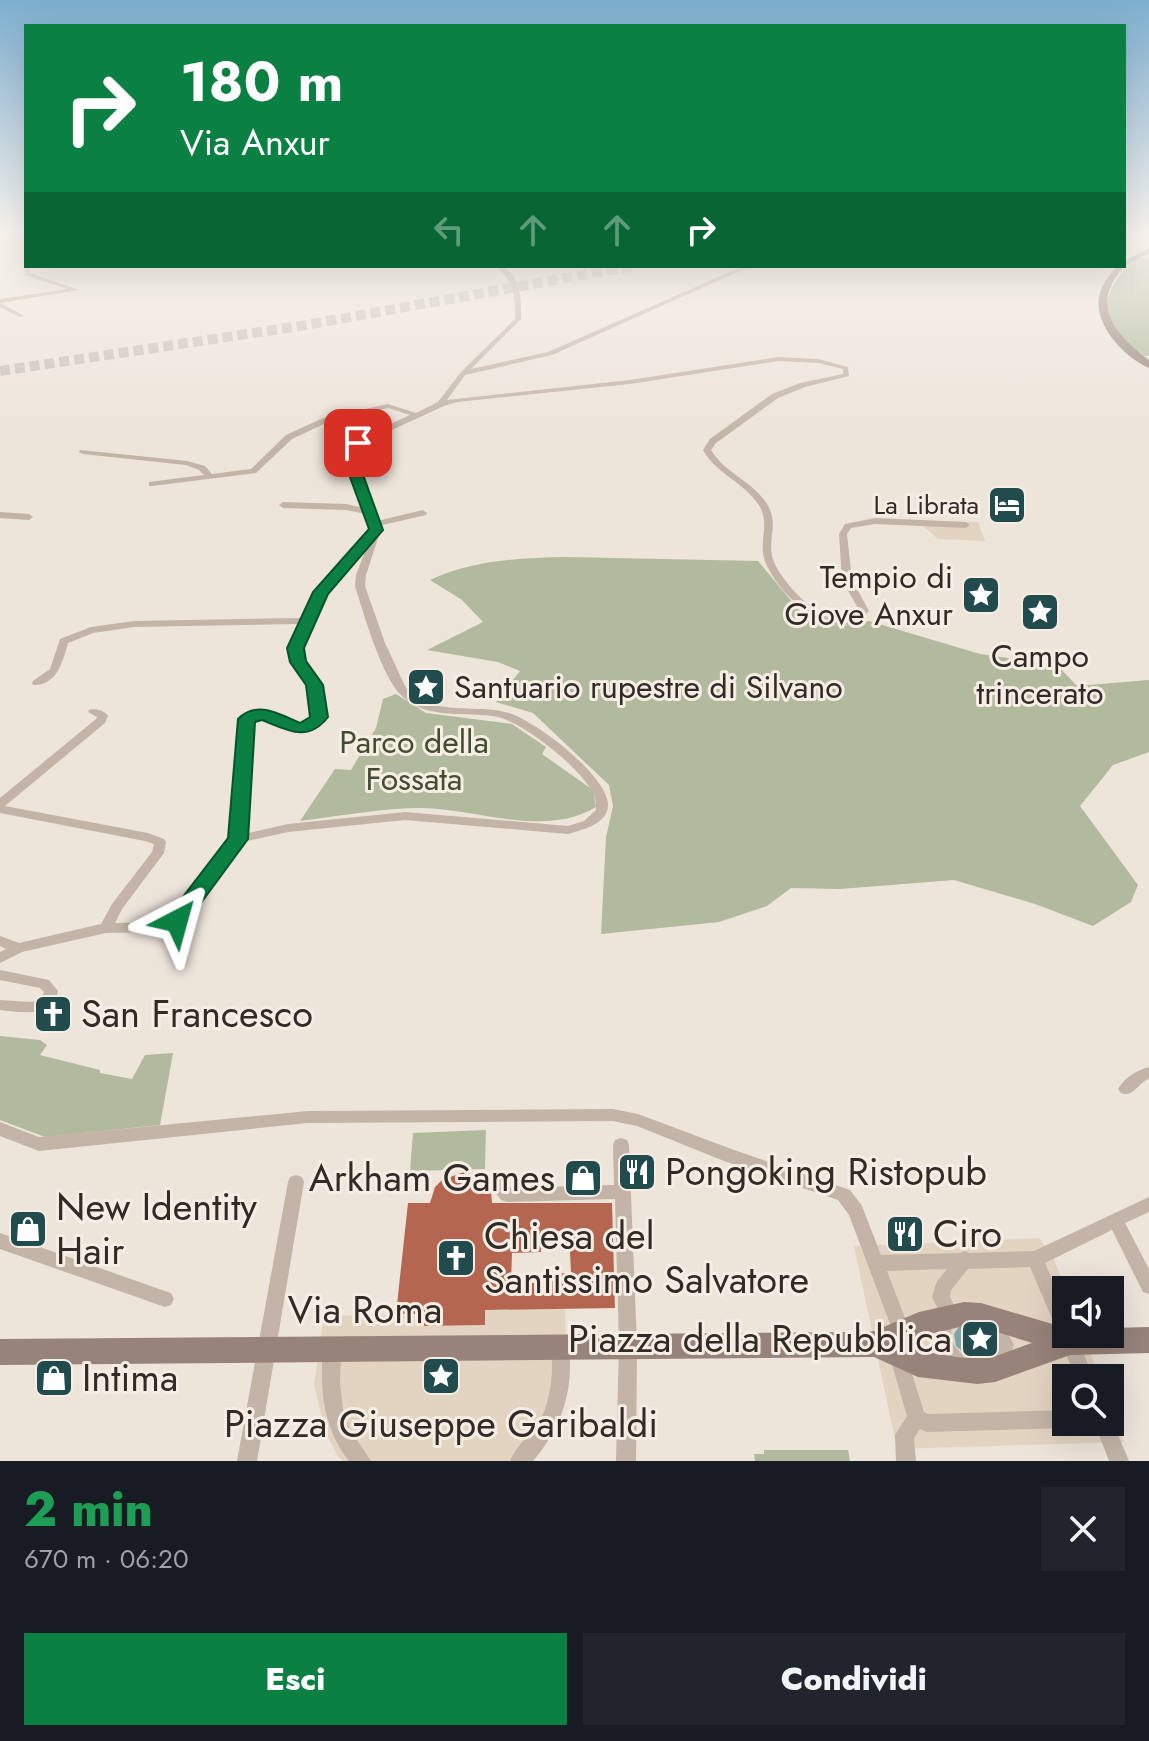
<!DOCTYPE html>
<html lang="it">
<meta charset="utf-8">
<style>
:root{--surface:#171b24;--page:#20242c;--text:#f1f3f6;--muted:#9ea1a6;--accent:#0b8043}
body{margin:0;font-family:Jost,sans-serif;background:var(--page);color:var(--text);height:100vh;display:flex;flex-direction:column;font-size:30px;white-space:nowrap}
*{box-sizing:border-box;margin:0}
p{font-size:26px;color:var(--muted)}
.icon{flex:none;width:44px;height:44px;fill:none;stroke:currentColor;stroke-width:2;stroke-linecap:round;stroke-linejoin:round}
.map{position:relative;height:1461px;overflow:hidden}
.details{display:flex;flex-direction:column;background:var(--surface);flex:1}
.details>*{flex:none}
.top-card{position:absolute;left:24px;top:24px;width:1102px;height:244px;border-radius:0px;box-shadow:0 8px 32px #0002;background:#0b8043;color:#fff;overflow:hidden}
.controls{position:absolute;left:1052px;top:1276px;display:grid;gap:16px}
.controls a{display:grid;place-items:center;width:72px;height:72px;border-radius:0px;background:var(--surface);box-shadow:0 8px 32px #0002;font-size:40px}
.pin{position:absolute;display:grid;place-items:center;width:68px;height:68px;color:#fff;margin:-34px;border-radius:16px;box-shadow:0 4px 12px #0006}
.me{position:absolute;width:88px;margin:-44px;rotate:39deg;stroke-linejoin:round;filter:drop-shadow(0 0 6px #0008)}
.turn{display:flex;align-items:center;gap:28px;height:168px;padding:0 24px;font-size:36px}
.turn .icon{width:104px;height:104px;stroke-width:2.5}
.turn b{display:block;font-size:56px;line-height:68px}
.lanes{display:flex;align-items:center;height:76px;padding:0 24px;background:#0003;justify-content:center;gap:40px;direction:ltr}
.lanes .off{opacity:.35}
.round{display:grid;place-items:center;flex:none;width:84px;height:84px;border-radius:0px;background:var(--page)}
.headline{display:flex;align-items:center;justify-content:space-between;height:136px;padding:0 24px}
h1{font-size:48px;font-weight:800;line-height:60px;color:#1e9e55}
.cta{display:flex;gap:16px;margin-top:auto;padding:16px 24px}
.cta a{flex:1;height:92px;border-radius:0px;background:var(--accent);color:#fff;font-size:32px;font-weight:800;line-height:92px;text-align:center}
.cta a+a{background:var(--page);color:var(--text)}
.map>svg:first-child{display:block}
</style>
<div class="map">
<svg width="1149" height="1461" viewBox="0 0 1149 1461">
<rect width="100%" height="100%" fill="#ede4da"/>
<!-- green -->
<path fill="#b1ba9c" d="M1141,257L1149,259V356H1144C1135,349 1122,341 1115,331C1095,304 1117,271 1141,257Z
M566,557L758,561L798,609L820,624L844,626L869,621L980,654L1057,665L1077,686L1149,680V752L1113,765L1080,806L1138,885L1131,902L1093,926L1035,904L954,880L840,889L791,888L767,906L719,922L601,934L606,837L613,806L609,785L533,713L496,702L520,671L498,662L427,650L483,622L462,600L430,580C472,560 519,558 566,557Z
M396,694L426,713L512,724L546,747L542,754L593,790L596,807C544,838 479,809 422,808C382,808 340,816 300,821L335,769L351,770L376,728L383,699Z
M0,1036L40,1040L47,1045L40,1055L100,1070V1073L132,1079L145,1055L173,1053L160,1125L45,1137L0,1120Z
M486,1130L485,1169L410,1171L413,1133Z
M764,1450H848L850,1461H755L754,1454H764Z"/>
<!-- plaza -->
<path fill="#e3d4c2" d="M922,521L978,522L985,541L938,539L923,526Z
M1039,1238L1053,1257L1066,1290V1334H1083L1100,1378H1066V1422H1110V1406L1124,1442L897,1449L854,1246Z
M565,1308L567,1362L527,1461H343L338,1457L325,1431L314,1385L324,1316L424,1314V1326L485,1325V1310Z"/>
<!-- water -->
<path fill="#7da6a6" d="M979,1324L993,1339V1351L985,1359H972L956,1346L954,1334L960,1325Z"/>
<!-- building -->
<path fill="#b56650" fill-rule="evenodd" d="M464,1172L483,1179L491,1192L492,1203H612L615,1308L485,1310V1325L424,1326V1314H396L408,1203H430L435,1187L442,1180ZM541,1231H569L571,1273L547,1274V1283H511L512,1253L541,1252Z"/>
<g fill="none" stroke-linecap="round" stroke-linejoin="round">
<!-- trunk-tunnel -->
<path stroke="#c7bfb6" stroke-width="10" stroke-dasharray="10 5" stroke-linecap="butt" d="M0,371L300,326L633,266"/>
<!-- minor -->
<path fill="#c3b4a7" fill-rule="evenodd" d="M26,265V266H30V273L79,290L0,303V299L68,289L25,275L24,266Z
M495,266C520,266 522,300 521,319L471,369L548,352L743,266H751L552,355L465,375L447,400L630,380L779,357L818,359L848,367L849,376L805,387L778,398L716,443L711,450C724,472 751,481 765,501C780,522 768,535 772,556C777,578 824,630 849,619C850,618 858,611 859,610L842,580L839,534L845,524L875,518L966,522L970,525L966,528L875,524L851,528L847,534L852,580L869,611C865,615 860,621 855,623C822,638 775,589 765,561C758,543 770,525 760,507C746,483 716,474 703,450L710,439L772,394L800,383L843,374V369L818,363L779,361L630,384L457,402L444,406L368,441L354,453L377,521L423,510L427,513L426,515L378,526L380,532L366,575L365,586L385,643L405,686C428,718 476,703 509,713C537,722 604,773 608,803C610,823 583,830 568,834L405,820L288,832L242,842L186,921L161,932L106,933L22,952L0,963V952L6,949L0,946V936L19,943L101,924L112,904L152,852L154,844L145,841L0,813V798L96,719L97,717L88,712L89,710C95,708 105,711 108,716L105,723L5,806L148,833L164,839L166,842L164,853L122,909L115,923L159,922L176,915L232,839L243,717L263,710L299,725C336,711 298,679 292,655C289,645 294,633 298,624L134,627L93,633L68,643C63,661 57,686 33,685L32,683L33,681L50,669L60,639L91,627L134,621L301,618L324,582L371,531L366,514L346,510L283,508L279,505L283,502L346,504L364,508L346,453L362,437L410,415L388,408L328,422L292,439L256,473L152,486H149V482L204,475L199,470L186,465L83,454L79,452L80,450L187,461L205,466L212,474L251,469L286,435L323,418L388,404L416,413L438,402L461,372L515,319C516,297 513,279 495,266ZM367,546L356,575L355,586C364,614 382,680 404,698C429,720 467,711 498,717C524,723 587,772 595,798C596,801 596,807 596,810L584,821L568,826L405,812L288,824L244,834L252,721L263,717L299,732C361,714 299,679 301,648C303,611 341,572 367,546Z
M0,303L23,315L24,316L19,317L0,307Z
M0,512L29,514L33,517L29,520L0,518Z
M0,970L49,980L58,991C54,1019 20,1012 0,1010V1000L31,1002L40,1000L44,992L40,988L0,980Z
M1149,1067V1079C1138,1082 1134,1098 1121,1093L1118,1089C1126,1076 1136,1071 1149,1067Z
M613,1109L638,1114L734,1150L850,1190L862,1206L881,1255L960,1253L965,1251L969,1253L1034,1251L1149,1197V1212L1125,1223L1149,1269V1294L1143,1292L1112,1230L1045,1263L1066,1311V1334L1076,1336L1094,1378H1076L1061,1342L1063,1338L1060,1337L1030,1267L968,1269L951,1290L950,1297L959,1316C957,1320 954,1324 952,1328C947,1345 963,1351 968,1364L965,1370L959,1373C934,1363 930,1337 941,1315L932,1297L937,1281L947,1269L887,1271L910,1331L907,1337L901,1340L895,1337L849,1215L838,1200L724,1161L637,1126L613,1121L308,1123L39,1151L0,1136V1122L39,1137L308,1111Z
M621,1138L627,1140L629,1145L637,1345L636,1461H616L619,1345L615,1199L507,1202L501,1200L486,1180L488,1175C499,1171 504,1180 511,1188L614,1185L613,1145L615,1140Z
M296,1175L302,1177L304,1182L257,1461H237L288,1182L290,1177Z
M0,1233L165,1291L171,1293L174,1299L171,1305L165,1307L0,1249Z
M994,1315L1000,1318L1014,1345L1004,1371L998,1374L992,1371L989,1365L996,1346L985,1324L988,1318Z
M561,1338L567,1341C571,1349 570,1357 570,1366C570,1403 556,1434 533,1461H510C518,1442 538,1429 545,1409C550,1395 552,1380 552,1366C552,1357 551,1349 555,1341Z
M332,1341L338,1344L341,1350L340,1382L343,1409L349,1428L371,1461H349C328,1434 321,1403 322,1369C322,1360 322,1352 326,1344Z
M899,1349L905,1352L924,1412L928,1414L1066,1410V1422H1074L1073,1426L1066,1428L927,1432L920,1429L914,1438L916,1461H896L895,1435L907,1416L890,1358L893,1352Z
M1110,1416L1129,1461H1109L1094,1422H1110Z"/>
<!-- secondary -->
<path fill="#978379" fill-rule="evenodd" d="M1149,248V253C1142,257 1133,261 1126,266C1120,270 1114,279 1111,286C1097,318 1126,342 1149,360V368C1124,357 1091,323 1100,293C1103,282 1110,275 1117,266H1124V261Z
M964,1302L981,1303L1066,1328V1334H1110V1328L1149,1327V1353L1070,1355L995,1382L977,1384L918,1377L874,1357L0,1365V1339L866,1332L874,1331L919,1312ZM964,1326L981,1327L1032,1343C1020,1347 1008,1352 996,1356C971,1362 927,1354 904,1344L921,1336Z"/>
</g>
<!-- sky -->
<linearGradient id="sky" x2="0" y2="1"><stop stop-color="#7daece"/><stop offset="0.53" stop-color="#f7f3ee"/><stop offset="1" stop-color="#f7f3ee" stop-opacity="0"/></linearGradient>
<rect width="1149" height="438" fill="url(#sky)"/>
<!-- route -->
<path fill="#0b8043" stroke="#07532c" stroke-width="2" d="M353,440L364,443L357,450V458L383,530L328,594L304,648L306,661L323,685L328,717C308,743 287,730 262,720L255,722L248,839L184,926H169L166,921L169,915L228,838L238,719C257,700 279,714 300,723L310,717L306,685L290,662L287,648L313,592L369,529L343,458L344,449Z"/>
<!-- icons -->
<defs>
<g id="hotel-square" transform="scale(2)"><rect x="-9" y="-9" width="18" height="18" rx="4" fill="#224b4d" stroke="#f6eee5"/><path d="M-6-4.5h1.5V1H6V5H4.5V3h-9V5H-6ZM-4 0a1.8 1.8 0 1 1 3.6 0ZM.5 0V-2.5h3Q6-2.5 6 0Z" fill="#fff"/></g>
<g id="sight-square" transform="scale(2)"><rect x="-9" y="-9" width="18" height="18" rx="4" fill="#224b4d" stroke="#f6eee5"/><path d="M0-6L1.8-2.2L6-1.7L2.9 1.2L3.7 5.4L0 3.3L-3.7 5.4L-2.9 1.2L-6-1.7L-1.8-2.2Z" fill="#fff"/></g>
<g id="church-square" transform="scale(2)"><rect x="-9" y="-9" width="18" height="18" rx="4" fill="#224b4d" stroke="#f6eee5"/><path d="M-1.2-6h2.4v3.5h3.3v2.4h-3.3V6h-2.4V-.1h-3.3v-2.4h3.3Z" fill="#fff"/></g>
<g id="restaurant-square" transform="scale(2)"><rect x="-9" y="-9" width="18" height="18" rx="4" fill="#224b4d" stroke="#f6eee5"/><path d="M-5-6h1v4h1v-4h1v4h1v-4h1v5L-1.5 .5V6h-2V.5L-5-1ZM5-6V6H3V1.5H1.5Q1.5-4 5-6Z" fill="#fff"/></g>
<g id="shop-square" transform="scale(2)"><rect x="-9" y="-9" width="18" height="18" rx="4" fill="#224b4d" stroke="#f6eee5"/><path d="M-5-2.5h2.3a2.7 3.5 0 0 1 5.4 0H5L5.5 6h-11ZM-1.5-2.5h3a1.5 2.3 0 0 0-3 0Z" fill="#fff"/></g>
</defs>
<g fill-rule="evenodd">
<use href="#hotel-square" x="1007" y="505"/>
<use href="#sight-square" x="981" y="595"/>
<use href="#sight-square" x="1040" y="612"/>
<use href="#sight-square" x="426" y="687"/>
<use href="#church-square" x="53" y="1014"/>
<use href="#restaurant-square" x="637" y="1172"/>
<use href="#shop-square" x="583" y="1178"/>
<use href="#shop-square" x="28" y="1229"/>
<use href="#restaurant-square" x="905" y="1234"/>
<use href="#church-square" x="456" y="1258"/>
<use href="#sight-square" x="980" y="1339"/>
<use href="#sight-square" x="441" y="1376"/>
<use href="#shop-square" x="54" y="1378"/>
</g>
<g text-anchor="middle" stroke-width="6" stroke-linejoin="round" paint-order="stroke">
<!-- far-poi labels -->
<g font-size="26" fill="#312a27" stroke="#f6eee5" text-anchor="end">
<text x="979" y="514">La Librata</text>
</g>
<!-- poi labels -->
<g font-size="32" fill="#312a27" stroke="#f6eee5" text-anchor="end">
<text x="953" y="588">Tempio di<tspan x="953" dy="37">Giove Anxur</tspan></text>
<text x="1040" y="667" text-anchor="middle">Campo<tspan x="1040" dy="37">trincerato</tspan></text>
<text x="454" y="698" text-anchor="start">Santuario rupestre di Silvano</text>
</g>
<!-- park labels -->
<g font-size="32" fill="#424c2e" stroke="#f6eee5">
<text x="414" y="753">Parco della<tspan x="414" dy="37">Fossata</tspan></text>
</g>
<!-- near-poi labels -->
<g font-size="38" fill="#312a27" stroke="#f6eee5" text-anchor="start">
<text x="81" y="1027">San Francesco</text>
<text x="665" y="1185">Pongoking Ristopub</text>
<text x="555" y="1191" text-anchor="end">Arkham Games</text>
<text x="56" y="1220">New Identity<tspan x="56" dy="44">Hair</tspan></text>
<text x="933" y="1247">Ciro</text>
<text x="484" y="1249">Chiesa del<tspan x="484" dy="44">Santissimo Salvatore</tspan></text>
<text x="952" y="1352" text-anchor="end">Piazza della Repubblica</text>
<text x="82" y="1391">Intima</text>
<text x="441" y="1437" text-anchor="middle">Piazza Giuseppe Garibaldi</text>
</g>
<!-- near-street labels -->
<g font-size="38" fill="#312a27" stroke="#f6eee5">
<text x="365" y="1323">Via Roma</text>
</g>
</g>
</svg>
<div class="controls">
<a><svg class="icon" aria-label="sound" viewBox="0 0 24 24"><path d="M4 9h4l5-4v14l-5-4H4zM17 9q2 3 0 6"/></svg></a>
<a><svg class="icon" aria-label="search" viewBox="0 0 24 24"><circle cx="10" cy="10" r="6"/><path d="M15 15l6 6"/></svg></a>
</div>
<div class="pin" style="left:358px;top:443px;background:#d93025"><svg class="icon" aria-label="arrive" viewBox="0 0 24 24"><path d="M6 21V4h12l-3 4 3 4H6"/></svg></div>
<svg class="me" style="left:177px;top:921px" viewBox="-20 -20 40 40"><path d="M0-17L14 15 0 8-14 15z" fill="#0b8043" stroke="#fff" stroke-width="4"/></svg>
<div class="top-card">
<div class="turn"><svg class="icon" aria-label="right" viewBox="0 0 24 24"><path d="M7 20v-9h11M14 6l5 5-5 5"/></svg><div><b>180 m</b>Via Anxur</div></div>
<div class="lanes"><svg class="icon off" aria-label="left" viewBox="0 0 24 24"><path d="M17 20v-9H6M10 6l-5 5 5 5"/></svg><svg class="icon off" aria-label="ahead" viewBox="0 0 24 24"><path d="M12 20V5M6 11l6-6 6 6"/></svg><svg class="icon off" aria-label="ahead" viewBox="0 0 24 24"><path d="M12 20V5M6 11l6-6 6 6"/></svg><svg class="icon" aria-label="right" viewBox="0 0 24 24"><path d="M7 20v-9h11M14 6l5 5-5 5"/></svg></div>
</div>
</div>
<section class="details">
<div class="headline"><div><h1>2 min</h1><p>670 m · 06:20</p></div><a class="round"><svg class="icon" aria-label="close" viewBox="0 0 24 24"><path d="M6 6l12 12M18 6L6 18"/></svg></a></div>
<div class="cta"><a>Esci</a><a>Condividi</a></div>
</section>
